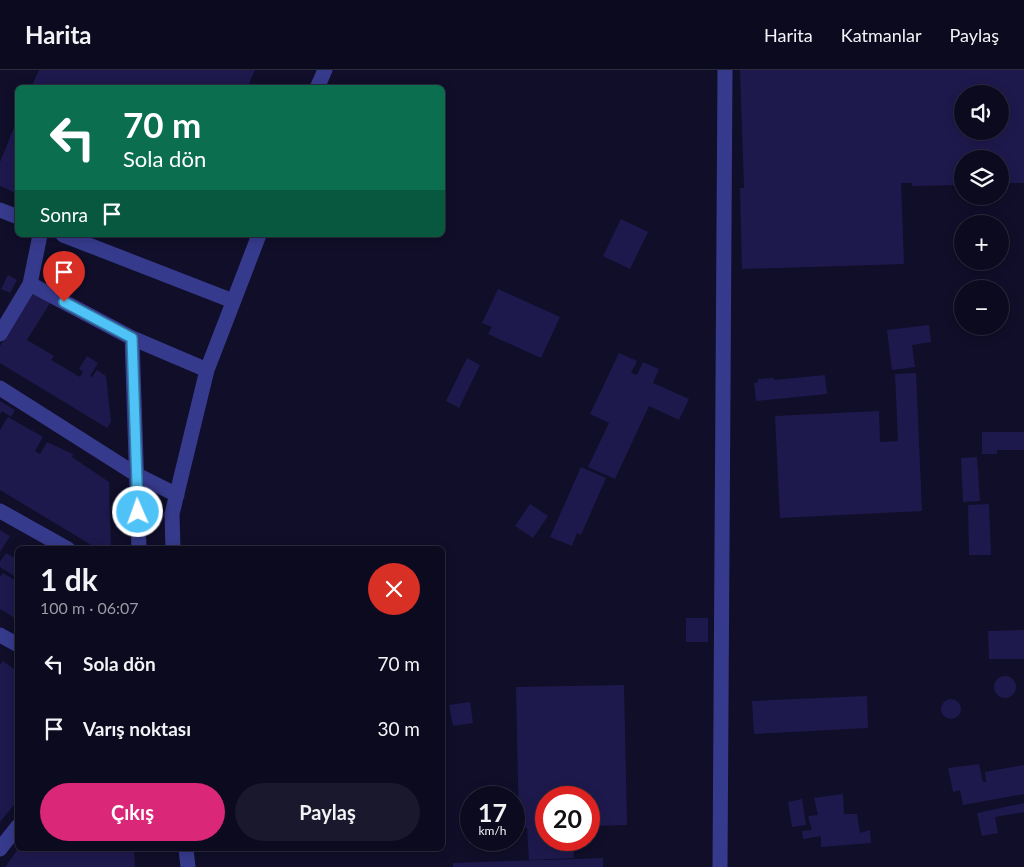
<!DOCTYPE html>
<html lang="tr">
<meta charset="utf-8">
<style>
:root{--surface:#0c0a1f;--page:#1a182c;--text:#f1f3f6;--muted:#9a9aa4;--line:#2c2b3d;--accent:#db2777}
body{margin:0;font-family:Lato,sans-serif;background:var(--page);color:var(--text);height:100vh;display:flex;flex-direction:column;font-size:19px;white-space:nowrap}
*{box-sizing:border-box;margin:0}
p{font-size:16px;color:var(--muted)}
.icon{flex:none;width:28px;height:28px;fill:none;stroke:currentColor;stroke-width:2;stroke-linecap:round;stroke-linejoin:round}
.map{position:relative;flex:1;overflow:hidden}
.details{position:absolute;left:15px;top:476px;width:430px;height:305px;display:flex;flex-direction:column;background:var(--surface);border-radius:8px;box-shadow:0 2px 12px #0003,0 0 0 1px var(--line)}
.details>*{flex:none}
.top-card{position:absolute;left:15px;top:15px;width:430px;height:152px;border-radius:8px;box-shadow:0 2px 12px #0003,0 0 0 1px var(--line);background:#0b6e4f;color:#fff;overflow:hidden}
.buttons{position:absolute;left:954px;top:15px;display:grid;gap:10px}
.buttons a{display:grid;place-items:center;width:55px;height:55px;border-radius:50%;background:var(--surface);box-shadow:0 2px 12px #0003,0 0 0 1px var(--line);font-size:25px}
.speed{position:absolute;left:460px;top:716px;display:flex;gap:10px;font-size:25px;font-weight:700;text-align:center}
.speed>*{display:grid;place-content:center;width:65px;height:65px;border-radius:50%;background:var(--surface);box-shadow:0 2px 12px #0003,0 0 0 1px var(--line);line-height:1}
.speed small{font-size:12px;font-weight:400}
.speed .limit{border:8px solid #d22;background:#fff;color:#111}
.pin{position:absolute;display:grid;place-items:center;width:42px;height:42px;color:#fff;margin:-51px -21px;border-radius:50% 50% 50% 0;rotate:-45deg;box-shadow:0 0 5px #0007}
.pin .icon{rotate:45deg}
.me{position:absolute;width:55px;margin:-28px;rotate:358deg;stroke-linejoin:round;filter:drop-shadow(0 0 4px #0008)}
.turn{display:flex;align-items:center;gap:18px;height:105px;padding:0 25px;font-size:22px}
.turn .icon{width:65px;height:65px;stroke-width:2.5}
.turn b{display:block;font-size:35px;line-height:42px}
.then{display:flex;align-items:center;height:48px;padding:0 25px;background:#0003;gap:10px;font-size:19px}
.round{display:grid;place-items:center;flex:none;width:52px;height:52px;border-radius:26px;background:var(--page)}
.overview{display:flex;align-items:center;justify-content:space-between;height:85px;padding:0 25px}
h1{font-size:30px;font-weight:700;line-height:38px}
.button{display:flex;gap:10px;margin-top:auto;padding:10px 25px}
.button a{flex:1;height:58px;border-radius:30px;background:var(--accent);color:#fff;font-size:20px;font-weight:700;line-height:58px;text-align:center}
.button a+a{background:var(--page);color:var(--text)}
ul{padding:0;list-style:none}
li{display:flex;align-items:center;gap:15px;height:65px;padding:0 25px}
li div{flex:1}
li b{display:block;font-size:19px}
li em{font-style:normal}
header{display:flex;align-items:center;gap:30px;box-sizing:border-box;height:70px;padding:0 25px;background:var(--surface);border-bottom:1px solid var(--line)}
header strong{font-size:24px}
nav{display:flex;gap:28px;margin-inline-start:auto;font-size:18px}
.map>svg:first-child{display:block}
</style>
<header>
<strong>Harita</strong>
<nav><a>Harita</a><a>Katmanlar</a><a>Paylaş</a></nav>
</header>
<div class="map">
<svg width="1024" height="797" viewBox="0 0 1024 797">
<rect width="100%" height="100%" fill="#100e29"/>
<!-- building -->
<path fill="#1e194c" fill-rule="evenodd" d="M39,0H255L247,18H31Z
M740,0H1024V113H1000V89H962V115L912,116V113H901L904,194L742,199L740,118H744ZM962,24H1000V61H962Z
M17,50H18V124L0,116V92Z
M621,149L648,162L630,199L603,186Z
M8,205L17,210L10,223L1,219Z
M498,219L560,247L541,288L488,264L492,257L482,253Z
M33,223L50,233L27,270L54,286L51,290L80,307L83,302L79,299L87,286L98,293L90,306L92,307L97,300L106,306L111,352L107,358L0,293V276Z
M929,255L931,272L912,275L915,297L892,300L887,260Z
M619,283L637,291L631,303L637,305L643,292L659,299L653,313L689,329L679,350L649,336L615,409L588,397L609,353L590,344Z
M467,288L480,295L459,338L446,331Z
M916,303L922,441L780,448L775,346L879,341L880,372L898,371L895,304Z
M825,305L827,324L756,331L754,313L758,312V309L774,308V310Z
M0,331L15,340L11,347L2,341L0,344Z
M8,347L43,367L35,381L40,384L47,372L73,384L72,387L109,412L111,479H98L0,420V360Z
M982,362H1024V380H997V384H982Z
M977,387L980,431L963,432L961,388Z
M581,397L606,408L581,465L577,463L572,476L550,467Z
M530,434L548,446L533,468L515,456Z
M989,434L991,485H969L968,435Z
M0,460L10,466L0,482Z
M6,483L18,490V501L14,506L0,497V492Z
M3,503L18,512V550L0,539V507Z
M686,548H708V572H686Z
M1024,560V589H989L988,561Z
M3,591L18,602V730L0,752V595Z
M994 617a11 11 0 1 1 22 0a11 11 0 1 1-22 0Z
M624,615L627,755L589,756V728H546V770H573L574,788L529,790L527,758H519L516,617Z
M867,626L868,658L754,664L752,631Z
M941 639a10 10 0 1 1 20 0a10 10 0 1 1-20 0Z
M470,632L473,653L453,656L449,635Z
M979,694L983,712H986L985,702L1024,695V724L963,735L960,720L953,722L948,698Z
M843,724L844,744H857L860,763L870,760L871,773L821,777V766L803,769L802,761L812,760L808,746L818,745L814,728Z
M802,729L806,755L792,757L788,732Z
M1024,733V742L995,747L998,763L982,766L977,743Z
M18,779H134L135,797H5Z
M603,788V797H453V793Z"/>
<g fill="none" stroke-linecap="round" stroke-linejoin="round">
<!-- minor -->
<path stroke="#363a8c" stroke-width="15" d="M317,18L325,0
M0,140L18,147
M40,165L30,214L132,268L139,479
M63,165L233,231
M0,264L30,214
M132,268L207,300
M0,318L137,405L177,425
M0,441L68,479
M173,479L172,444L207,300L259,165
M0,565L18,575
M0,779L18,756
M186,779L188,797
M720,797L725,0"/>
</g>
<g fill="none" stroke-linecap="round" stroke-linejoin="round">
<!-- route casing -->
<g stroke="#337fa1" stroke-width="12">
<path id="route" d="M64,232L132,268L138,442"/>
</g>
<!-- route -->
<use href="#route" stroke="#4fc3f7" stroke-width="9"/>
</g>
</svg>
<div class="buttons">
<a><svg class="icon" aria-label="sound" viewBox="0 0 24 24"><path d="M4 9h4l5-4v14l-5-4H4zM17 9q2 3 0 6"/></svg></a>
<a><svg class="icon" aria-label="layers" viewBox="0 0 24 24"><path d="M12 4l9 5-9 5-9-5zM3 14l9 5 9-5"/></svg></a>
<a>+</a>
<a>−</a>
</div>
<div class="speed"><div>17<small>km/h</small></div><div class="limit">20</div></div>
<div class="pin" style="left:64px;top:232px;background:#d93025"><svg class="icon" aria-label="arrive" viewBox="0 0 24 24"><path d="M6 21V4h12l-3 4 3 4H6"/></svg></div>
<svg class="me" style="left:138px;top:442px" viewBox="-20 -20 40 40"><circle r="17" fill="#4fc3f7" stroke="#fff" stroke-width="3"/><path d="M0-11L8 9 0 5-8 9z" fill="#fff"/></svg>
<div class="top-card">
<div class="turn"><svg class="icon" aria-label="left" viewBox="0 0 24 24"><path d="M17 20v-9H6M10 6l-5 5 5 5"/></svg><div><b>70 m</b>Sola dön</div></div>
<div class="then">Sonra<svg class="icon" aria-label="arrive" viewBox="0 0 24 24"><path d="M6 21V4h12l-3 4 3 4H6"/></svg></div>
</div>
<section class="details">
<div class="overview"><div><h1>1 dk</h1><p>100 m · 06:07</p></div><a class="round" style="background:#d93025;color:#fff"><svg class="icon" aria-label="close" viewBox="0 0 24 24"><path d="M6 6l12 12M18 6L6 18"/></svg></a></div>
<ul>
<li><svg class="icon" aria-label="left" viewBox="0 0 24 24"><path d="M17 20v-9H6M10 6l-5 5 5 5"/></svg><div><b>Sola dön</b></div><em>70 m</em></li>
<li><svg class="icon" aria-label="arrive" viewBox="0 0 24 24"><path d="M6 21V4h12l-3 4 3 4H6"/></svg><div><b>Varış noktası</b></div><em>30 m</em></li>
</ul>
<div class="button"><a>Çıkış</a><a>Paylaş</a></div>
</section>
</div>
